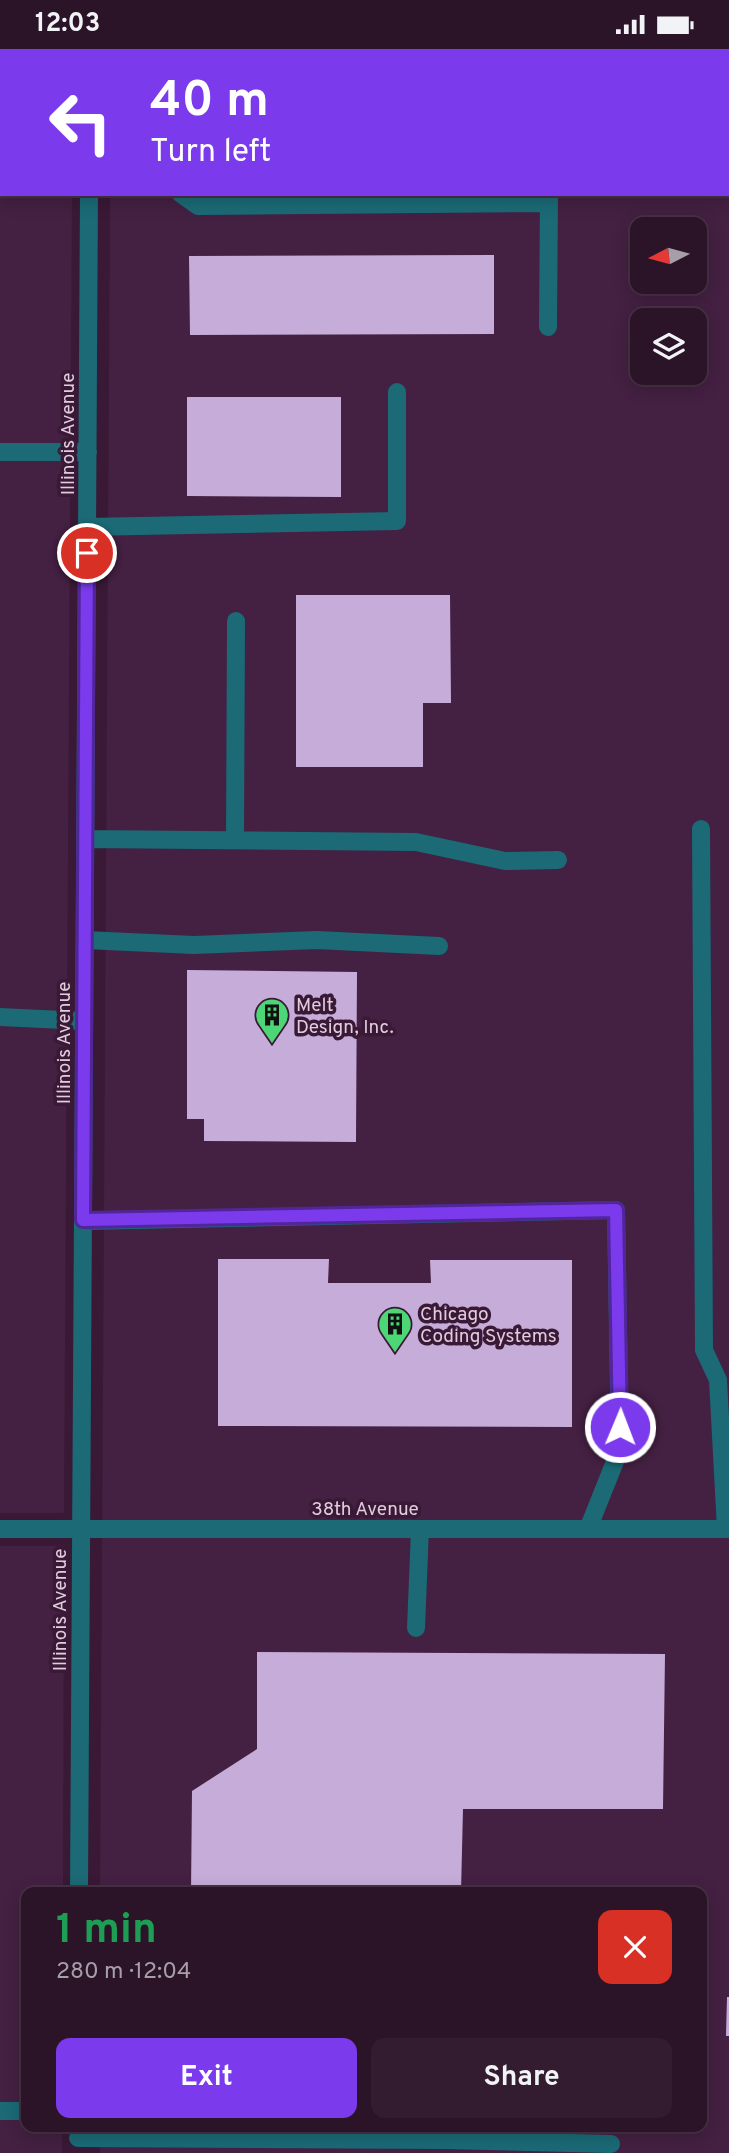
<!DOCTYPE html>
<meta charset="utf-8">
<style>
:root{--surface:#2b1328;--page:#331c30;--text:#f1f3f6;--muted:#a69ea8;--line:#473245;--accent:#7c3aed}
body{margin:0;font-family:Overpass,sans-serif;background:var(--page);color:var(--text);height:100vh;display:flex;flex-direction:column;font-size:26px;white-space:nowrap}
*{box-sizing:border-box;margin:0}
p{font-size:23px;color:var(--muted)}
.icon{flex:none;width:38px;height:38px;fill:none;stroke:currentColor;stroke-width:2;stroke-linecap:round;stroke-linejoin:round}
.map{position:relative;flex:1;overflow:hidden}
.sheet{position:absolute;left:21px;top:1838px;width:686px;height:245px;display:flex;flex-direction:column;background:var(--surface);border-radius:14px;box-shadow:0 4px 18px #0003,0 0 0 2px var(--line)}
.sheet>*{flex:none}
.top-card{position:absolute;left:0px;top:0px;width:730px;height:147px;box-shadow:0 4px 18px #0003,0 0 0 2px var(--line);background:#7c3aed;color:#fff;overflow:hidden}
.needle{width:46px;rotate:264deg}
.tools{position:absolute;left:630px;top:168px;display:grid;gap:14px}
.tools a{display:grid;place-items:center;width:77px;height:77px;border-radius:14px;background:var(--surface);box-shadow:0 4px 18px #0003,0 0 0 2px var(--line);font-size:35px}
.pin{position:absolute;display:grid;place-items:center;width:60px;height:60px;color:#fff;margin:-30px;border:4px solid #fff;border-radius:50%;box-shadow:0 2px 7px #0007}
.me{position:absolute;width:77px;margin:-38px;rotate:1deg;stroke-linejoin:round;filter:drop-shadow(0 0 5px #0008)}
.turn{display:flex;align-items:center;gap:24px;height:147px;padding:0 35px;font-size:32px}
.turn .icon{width:91px;height:91px;stroke-width:2.5}
.turn b{display:block;font-size:49px;line-height:60px}
.round{display:grid;place-items:center;flex:none;width:74px;height:74px;border-radius:14px;background:var(--page)}
.headline{display:flex;align-items:center;justify-content:space-between;height:119px;padding:0 35px}
h1{font-size:42px;font-weight:700;line-height:52px;color:#1e9e55}
.primary-button{display:flex;gap:14px;margin-top:auto;padding:14px 35px}
.primary-button a{flex:1;height:80px;border-radius:14px;background:var(--accent);color:#fff;font-size:28px;font-weight:700;line-height:80px;text-align:center}
.primary-button a+a{background:var(--page);color:var(--text)}
.status{display:flex;justify-content:space-between;align-items:center;height:49px;padding:0 35px;background:var(--surface);direction:ltr}
.status svg{height:19px;fill:currentColor}
.map>svg:first-child{display:block}
</style>
<div class="status"><b>12:03</b><svg viewBox="0 0 49 12"><path d="M0 12V9h3v3zM5 12V6h3v6zM10 12V3h3v9zM15 12V0h3v12zM26 1h20v11H26zM47 4h2v5h-2z"/></svg></div>
<div class="map">
<svg width="729" height="2104" viewBox="0 0 729 2104">
<rect width="100%" height="100%" fill="#391936"/>
<!-- built -->
<path fill="#442042" fill-rule="evenodd" d="M0,0H73L2,2V145H72L64,1464H0Z
M111,0H729V2104H100V2077H702V1843H100L110,145H728V2ZM642,180H695V233H642ZM642,271H695V324H642Z
M0,1497H64L63,1843H26V2077H62V2104H0Z"/>
<!-- building -->
<path fill="#c6add9" d="M494,206V285L190,286L189,207Z
M187,348H341V448L187,447Z
M296,546H450L451,654H423V718H296Z
M187,921L357,923L356,1093L204,1092V1070H187Z
M218,1210H329L328,1234H431L430,1211H572V1378L218,1377Z
M257,1603L665,1605L663,1760H463L461,1843H191L192,1742L257,1700Z
M727,1948H729V1987H726Z"/>
<g fill="none" stroke-linecap="round" stroke-linejoin="round">
<!-- minor -->
<path stroke="#1b6a76" stroke-width="18" d="M90,2V0
M549,2V0
M181,145L198,157L549,154
M548,278L549,145
M0,403H88
M87,478L397,472V343
M701,780L704,1301L718,1331L726,1480
M85,790L416,793L505,812L558,811
M235,791L236,572
M85,891L194,896L317,891L439,897
M0,968L84,972
M83,1172L616,1161L620,1400L588,1480
M0,1480H729
M416,1579L420,1480
M79,1843L89,145
M0,2062H26
M78,2089L446,2091L611,2095"/>
</g>
<g fill="none" stroke-linecap="round" stroke-linejoin="round">
<!-- route casing -->
<g stroke="#51269a" stroke-width="18">
<path id="route" d="M87,504L83,1171L616,1161L620,1378"/>
</g>
<!-- route -->
<use href="#route" stroke="#7c3aed" stroke-width="12"/>
</g>
<!-- icons -->
<defs>
<g id="building-pin" transform="scale(1.75)"><path d="M0 17L-7.5 6A9.5 9.5 0 1 1 7.5 6Z" fill="#4dd676" stroke="#391936"/><path d="M-4-6H4V6H1V3H-1V6H-4ZM-2.5-4.3h1.7v1.8h-1.7ZM.8-4.3h1.7v1.8H.8ZM-2.5-1h1.7V.8h-1.7ZM.8-1h1.7V.8H.8Z" fill="#111"/></g>
</defs>
<g fill-rule="evenodd">
<use href="#building-pin" x="272" y="966"/>
<use href="#building-pin" x="395" y="1275"/>
</g>
<g text-anchor="middle" stroke-width="7" stroke-linejoin="round" paint-order="stroke">
<!-- street labels -->
<g font-size="19" fill="#e1ccde" stroke="#391936">
<text transform="translate(67 385) rotate(-90)" y="7">Illinois Avenue</text>
<text transform="translate(63 994) rotate(-90)" y="7">Illinois Avenue</text>
<text x="365" y="1466">38th Avenue</text>
<text transform="translate(59 1561) rotate(-90)" y="7">Illinois Avenue</text>
</g>
<!-- poi labels -->
<g font-size="19" fill="#e1ccde" stroke="#391936" text-anchor="start">
<text x="296" y="962">Melt<tspan x="296" dy="22">Design, Inc.</tspan></text>
<text x="420" y="1271">Chicago<tspan x="420" dy="22">Coding Systems</tspan></text>
</g>
</g>
</svg>
<div class="tools">
<a><svg class="needle" viewBox="-14 -14 28 28"><path d="M0-13l5 13h-10z" fill="#e53935"/><path d="M0 13l5-13h-10z" fill="#a69ea8"/></svg></a>
<a><svg class="icon" aria-label="layers" viewBox="0 0 24 24"><path d="M12 4l9 5-9 5-9-5zM3 14l9 5 9-5"/></svg></a>
</div>
<div class="pin" style="left:87px;top:504px;background:#d93025"><svg class="icon" aria-label="arrive" viewBox="0 0 24 24"><path d="M6 21V4h12l-3 4 3 4H6"/></svg></div>
<svg class="me" style="left:620px;top:1378px" viewBox="-20 -20 40 40"><circle r="17" fill="#7c3aed" stroke="#fff" stroke-width="3"/><path d="M0-11L8 9 0 5-8 9z" fill="#fff"/></svg>
<div class="top-card">
<div class="turn"><svg class="icon" aria-label="left" viewBox="0 0 24 24"><path d="M17 20v-9H6M10 6l-5 5 5 5"/></svg><div><b>40 m</b>Turn left</div></div>
</div>
<section class="sheet">
<div class="headline"><div><h1>1 min</h1><p>280 m · 12:04</p></div><a class="round" style="background:#d93025;color:#fff"><svg class="icon" aria-label="close" viewBox="0 0 24 24"><path d="M6 6l12 12M18 6L6 18"/></svg></a></div>
<div class="primary-button"><a>Exit</a><a>Share</a></div>
</section>
</div>
